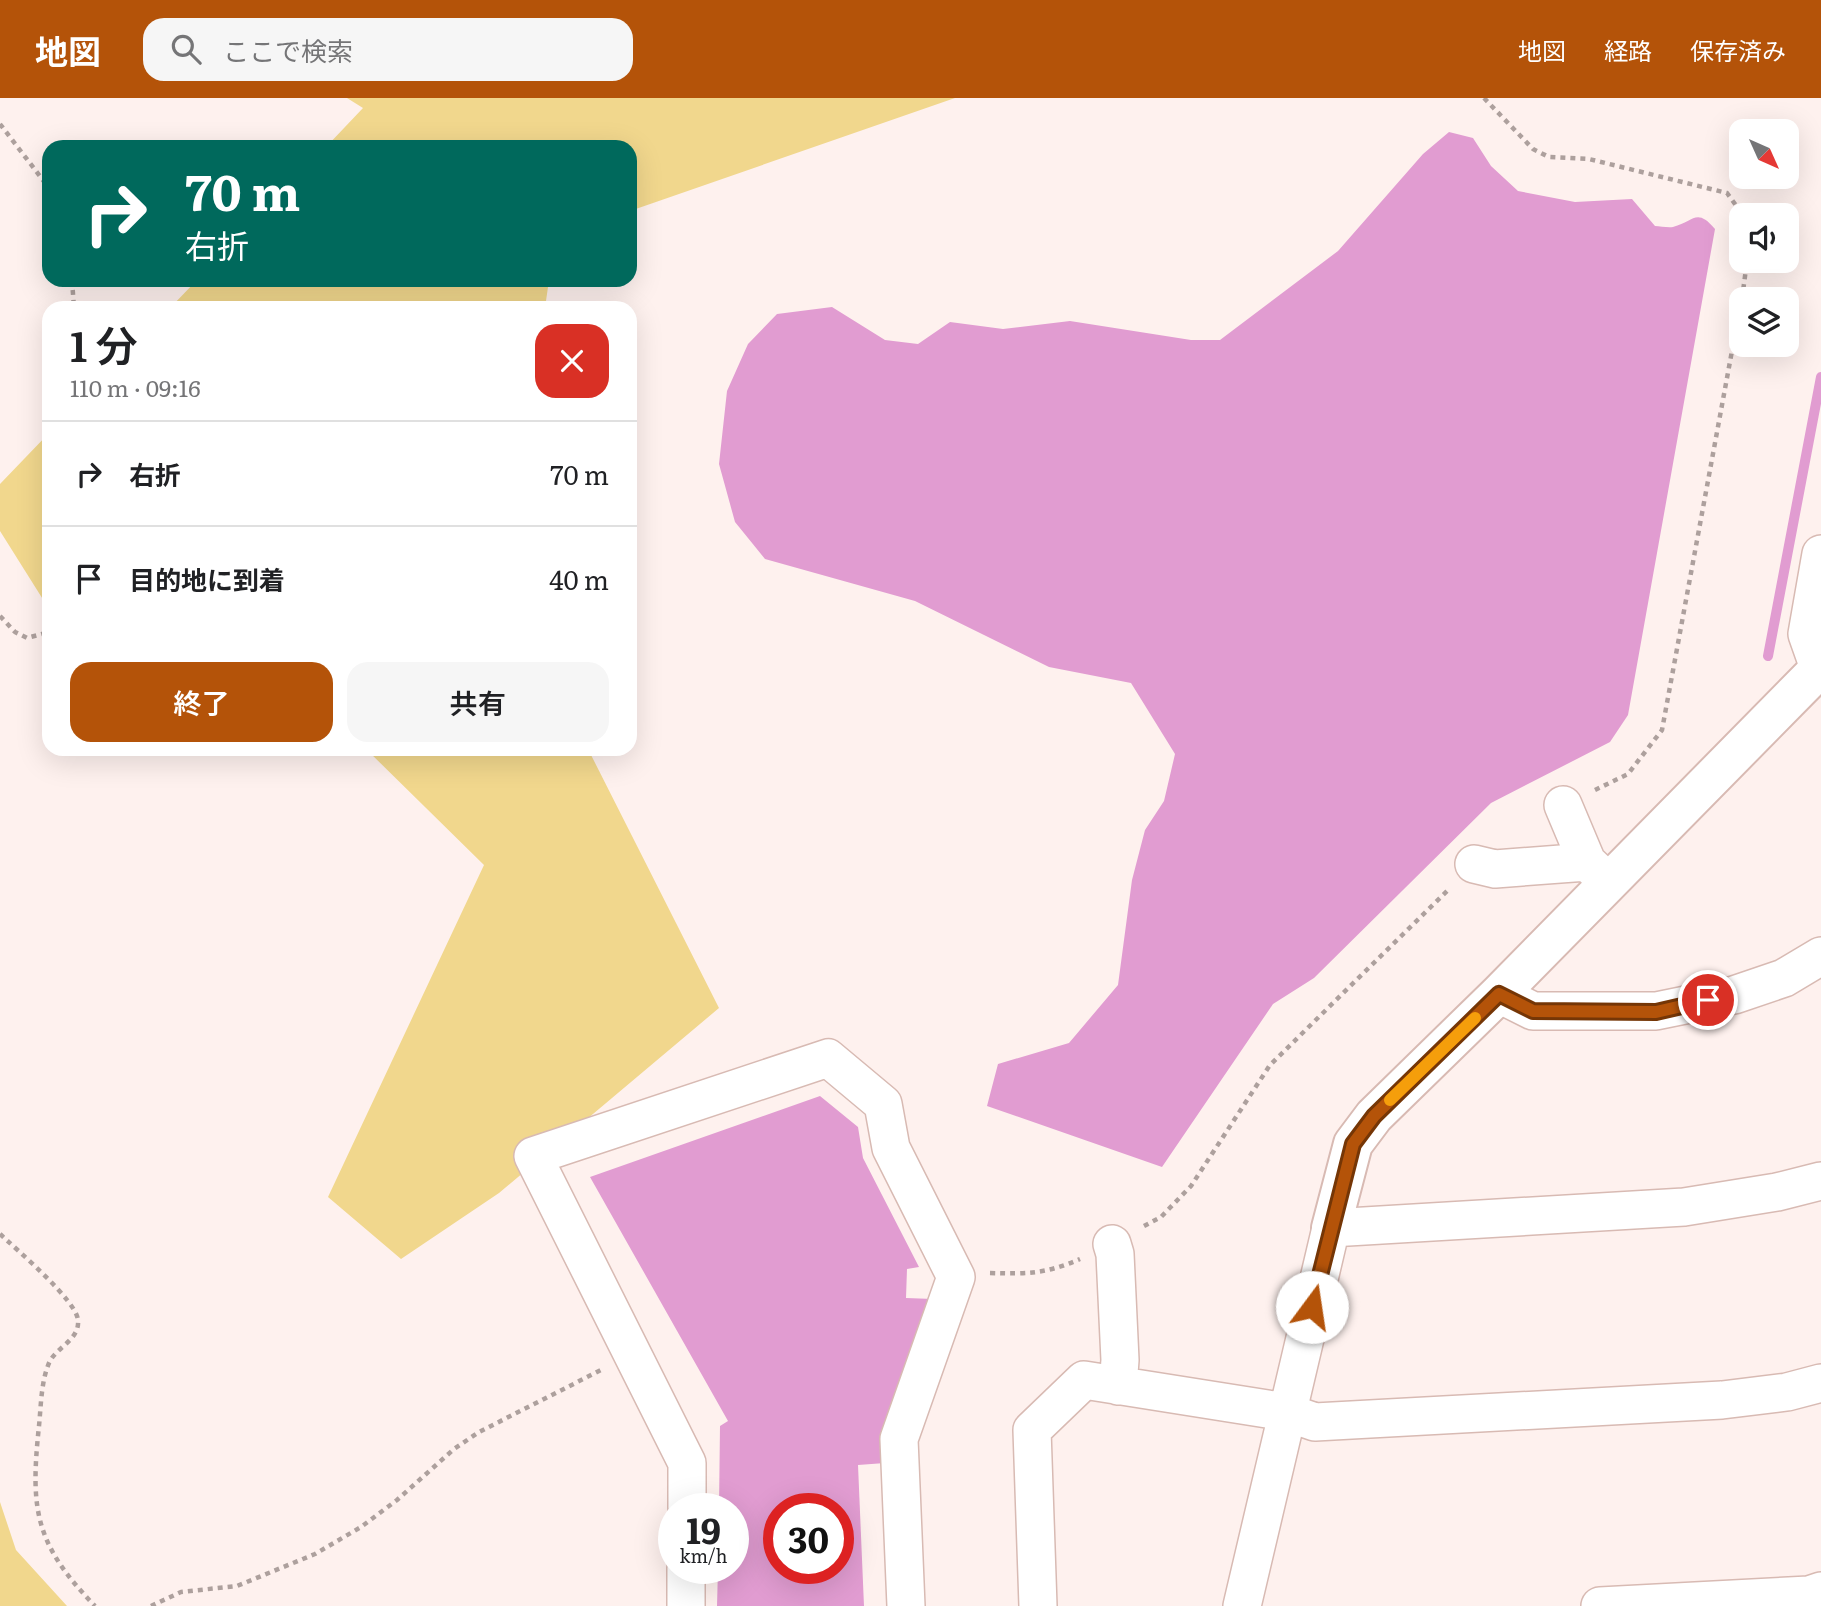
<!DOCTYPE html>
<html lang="ja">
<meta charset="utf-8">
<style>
:root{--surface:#fff;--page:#f6f6f6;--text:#202124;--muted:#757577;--line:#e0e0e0;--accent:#b45309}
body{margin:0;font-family:Literata,"Noto Sans JP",serif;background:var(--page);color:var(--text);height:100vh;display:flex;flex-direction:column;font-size:26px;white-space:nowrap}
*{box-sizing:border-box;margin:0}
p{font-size:23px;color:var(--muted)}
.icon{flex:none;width:38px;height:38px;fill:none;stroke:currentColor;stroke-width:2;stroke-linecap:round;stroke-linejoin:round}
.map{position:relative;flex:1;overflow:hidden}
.side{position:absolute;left:42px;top:203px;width:595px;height:455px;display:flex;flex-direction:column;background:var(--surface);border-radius:21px;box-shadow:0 7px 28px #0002}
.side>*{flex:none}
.hud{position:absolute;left:42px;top:42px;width:595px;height:147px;border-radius:21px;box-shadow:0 7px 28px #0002;background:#00695c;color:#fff;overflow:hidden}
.needle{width:46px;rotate:135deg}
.buttons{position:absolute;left:1729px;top:21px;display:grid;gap:14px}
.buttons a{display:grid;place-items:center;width:70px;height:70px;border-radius:14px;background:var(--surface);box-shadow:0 7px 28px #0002;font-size:35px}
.speed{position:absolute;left:658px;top:1395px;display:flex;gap:14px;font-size:35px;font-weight:700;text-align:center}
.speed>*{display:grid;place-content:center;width:91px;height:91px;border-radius:50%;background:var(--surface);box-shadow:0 7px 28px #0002;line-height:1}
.speed small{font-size:18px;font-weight:400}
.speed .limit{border:10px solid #d22;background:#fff;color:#111}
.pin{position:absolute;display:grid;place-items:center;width:60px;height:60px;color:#fff;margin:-30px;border:4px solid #fff;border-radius:50%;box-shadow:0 2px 7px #0007}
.me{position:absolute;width:77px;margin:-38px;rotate:14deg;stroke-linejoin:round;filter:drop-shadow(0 0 5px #0008)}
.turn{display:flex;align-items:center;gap:24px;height:147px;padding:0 28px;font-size:32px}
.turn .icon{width:91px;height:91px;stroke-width:2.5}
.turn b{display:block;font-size:49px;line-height:60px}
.round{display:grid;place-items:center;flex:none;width:74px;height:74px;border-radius:21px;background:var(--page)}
.overview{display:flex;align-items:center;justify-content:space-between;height:119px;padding:0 28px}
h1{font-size:42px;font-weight:600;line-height:52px}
.action{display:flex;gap:14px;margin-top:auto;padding:14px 28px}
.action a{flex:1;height:80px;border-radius:21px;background:var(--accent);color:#fff;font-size:28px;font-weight:600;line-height:80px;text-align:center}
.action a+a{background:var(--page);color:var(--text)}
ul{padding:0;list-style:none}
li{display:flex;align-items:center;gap:21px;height:105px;padding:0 28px;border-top:2px solid var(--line)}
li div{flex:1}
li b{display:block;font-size:26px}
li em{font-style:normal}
header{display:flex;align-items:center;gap:42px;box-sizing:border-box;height:98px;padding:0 35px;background:var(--accent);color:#fff}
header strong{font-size:33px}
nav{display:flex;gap:38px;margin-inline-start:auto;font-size:24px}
.search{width:490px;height:63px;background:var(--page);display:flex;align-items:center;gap:18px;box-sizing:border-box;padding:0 24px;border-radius:21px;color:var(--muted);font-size:26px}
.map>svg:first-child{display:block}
</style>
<header>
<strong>地図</strong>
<div class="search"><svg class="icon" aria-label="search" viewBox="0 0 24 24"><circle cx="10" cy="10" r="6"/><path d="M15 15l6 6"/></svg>ここで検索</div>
<nav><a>地図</a><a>経路</a><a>保存済み</a></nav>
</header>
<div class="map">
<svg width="1821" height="1508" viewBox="0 0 1821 1508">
<rect width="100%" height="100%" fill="#fef1ee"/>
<!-- green -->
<path fill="#f1d78d" d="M347,0H955L630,113V49H326L363,10Z
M197,182H549L545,210H170Z
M49,335V511L0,433V386Z
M366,651H588L719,910L499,1095L401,1161L328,1099L484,767Z
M0,1404L16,1452L67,1508H0Z"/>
<!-- water -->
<path fill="#e19cd1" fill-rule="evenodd" d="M1449,34L1473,40L1491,68L1518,93L1575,104L1632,101L1655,128C1660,128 1668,130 1673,129C1694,124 1696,109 1715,131L1628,617L1610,644L1491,705L1314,880L1273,906L1162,1069L987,1008L998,966L1069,945L1118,887L1132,782L1145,732L1164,703L1175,656L1131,585L1049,569L915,503L765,461L735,424L719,366L727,293L748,246L777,216L832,209L885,242L918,246L950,224L1003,231L1070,223L1191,242H1220L1338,153L1423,56Z
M820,998L858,1029L863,1060L919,1169L907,1171L906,1200L933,1201L885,1365L858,1367L864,1508H717L718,1470H733V1410H719L720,1328L728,1323L590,1079ZM779,1410H838V1470H779Z"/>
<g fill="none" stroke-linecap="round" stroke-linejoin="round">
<!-- stream -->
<path stroke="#e19cd1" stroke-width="10" d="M1768,558L1821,279"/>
<!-- minor casing -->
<g stroke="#d8bab3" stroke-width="40">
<path id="minor" d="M1819,570L1807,536L1821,456
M1563,707L1587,764
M1474,766L1495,771L1587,764L1608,784
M1499,896L1533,913H1656L1734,897L1784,880L1821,858
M1112,1146L1115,1156L1120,1262L1118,1288
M687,1410V1365L533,1058L828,960L883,1006L891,1050L956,1179L899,1341L906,1508
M686,1508V1470
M1038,1508L1032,1332L1084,1282L1286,1314L1315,1324L1722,1302L1787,1294L1821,1285
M1242,1508L1331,1130L1684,1109L1777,1094L1821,1083
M1600,1508L1809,1497L1821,1493"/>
</g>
<!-- tertiary casing -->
<g stroke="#d8bab3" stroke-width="42">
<path id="tertiary" d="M1331,1130L1353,1046L1374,1018L1499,896L1821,569"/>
</g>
<!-- path -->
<path stroke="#ada09d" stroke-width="4.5" stroke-dasharray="5 5" stroke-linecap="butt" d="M1484,0L1533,51L1549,59L1589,61L1727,95L1743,117
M0,26L49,90
M72,182L74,210
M1742,201L1747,163
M0,518L15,534L27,540L49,534
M1595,692L1628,676L1662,632L1741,204
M1144,1128L1161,1119L1191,1088L1270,967L1448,792
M0,1136C17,1152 76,1202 78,1222C80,1242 56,1249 49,1265C41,1284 41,1308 39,1328C30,1412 35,1446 95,1508
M990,1175C1028,1176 1045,1176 1080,1161
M151,1508L181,1494L237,1488L315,1456L361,1429L397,1402L454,1351L479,1334L601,1272"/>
<!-- minor -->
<use href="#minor" stroke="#fff" stroke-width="37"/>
<!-- tertiary -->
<use href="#tertiary" stroke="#fff" stroke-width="38"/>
</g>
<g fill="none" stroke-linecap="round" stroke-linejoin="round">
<!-- route casing -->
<g stroke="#753606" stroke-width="18">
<path id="route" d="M1312,1209L1353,1046L1374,1018L1499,896L1533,913L1656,914L1708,902"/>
</g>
<!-- route -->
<use href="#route" stroke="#b45309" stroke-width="12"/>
<!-- slow -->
<path stroke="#f59e0b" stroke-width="12" d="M1390,1002L1475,920"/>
</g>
</svg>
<div class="buttons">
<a><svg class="needle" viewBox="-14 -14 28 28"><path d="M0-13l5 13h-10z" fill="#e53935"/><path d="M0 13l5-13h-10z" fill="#757577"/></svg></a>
<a><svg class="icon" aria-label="sound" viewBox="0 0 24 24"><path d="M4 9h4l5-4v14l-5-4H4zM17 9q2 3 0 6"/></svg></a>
<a><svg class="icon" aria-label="layers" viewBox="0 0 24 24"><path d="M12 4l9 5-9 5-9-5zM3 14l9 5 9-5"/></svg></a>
</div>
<div class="speed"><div>19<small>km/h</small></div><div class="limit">30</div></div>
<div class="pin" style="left:1708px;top:902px;background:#d93025"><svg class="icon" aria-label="arrive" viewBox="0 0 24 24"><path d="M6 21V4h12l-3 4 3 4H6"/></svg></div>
<svg class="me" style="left:1312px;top:1209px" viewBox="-20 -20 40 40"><circle r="19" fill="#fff"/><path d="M0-13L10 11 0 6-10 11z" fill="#b45309"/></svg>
<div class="hud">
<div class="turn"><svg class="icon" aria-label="right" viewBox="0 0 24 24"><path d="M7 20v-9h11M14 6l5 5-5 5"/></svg><div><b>70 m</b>右折</div></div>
</div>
<section class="side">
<div class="overview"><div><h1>1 分</h1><p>110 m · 09:16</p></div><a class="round" style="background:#d93025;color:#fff"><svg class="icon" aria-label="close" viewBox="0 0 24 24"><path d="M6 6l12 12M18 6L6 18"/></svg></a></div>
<ul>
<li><svg class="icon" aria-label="right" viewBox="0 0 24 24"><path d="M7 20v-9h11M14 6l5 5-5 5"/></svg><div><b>右折</b></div><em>70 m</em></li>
<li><svg class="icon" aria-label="arrive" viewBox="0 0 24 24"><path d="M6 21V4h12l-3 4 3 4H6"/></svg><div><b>目的地に到着</b></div><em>40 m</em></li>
</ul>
<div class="action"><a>終了</a><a>共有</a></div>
</section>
</div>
